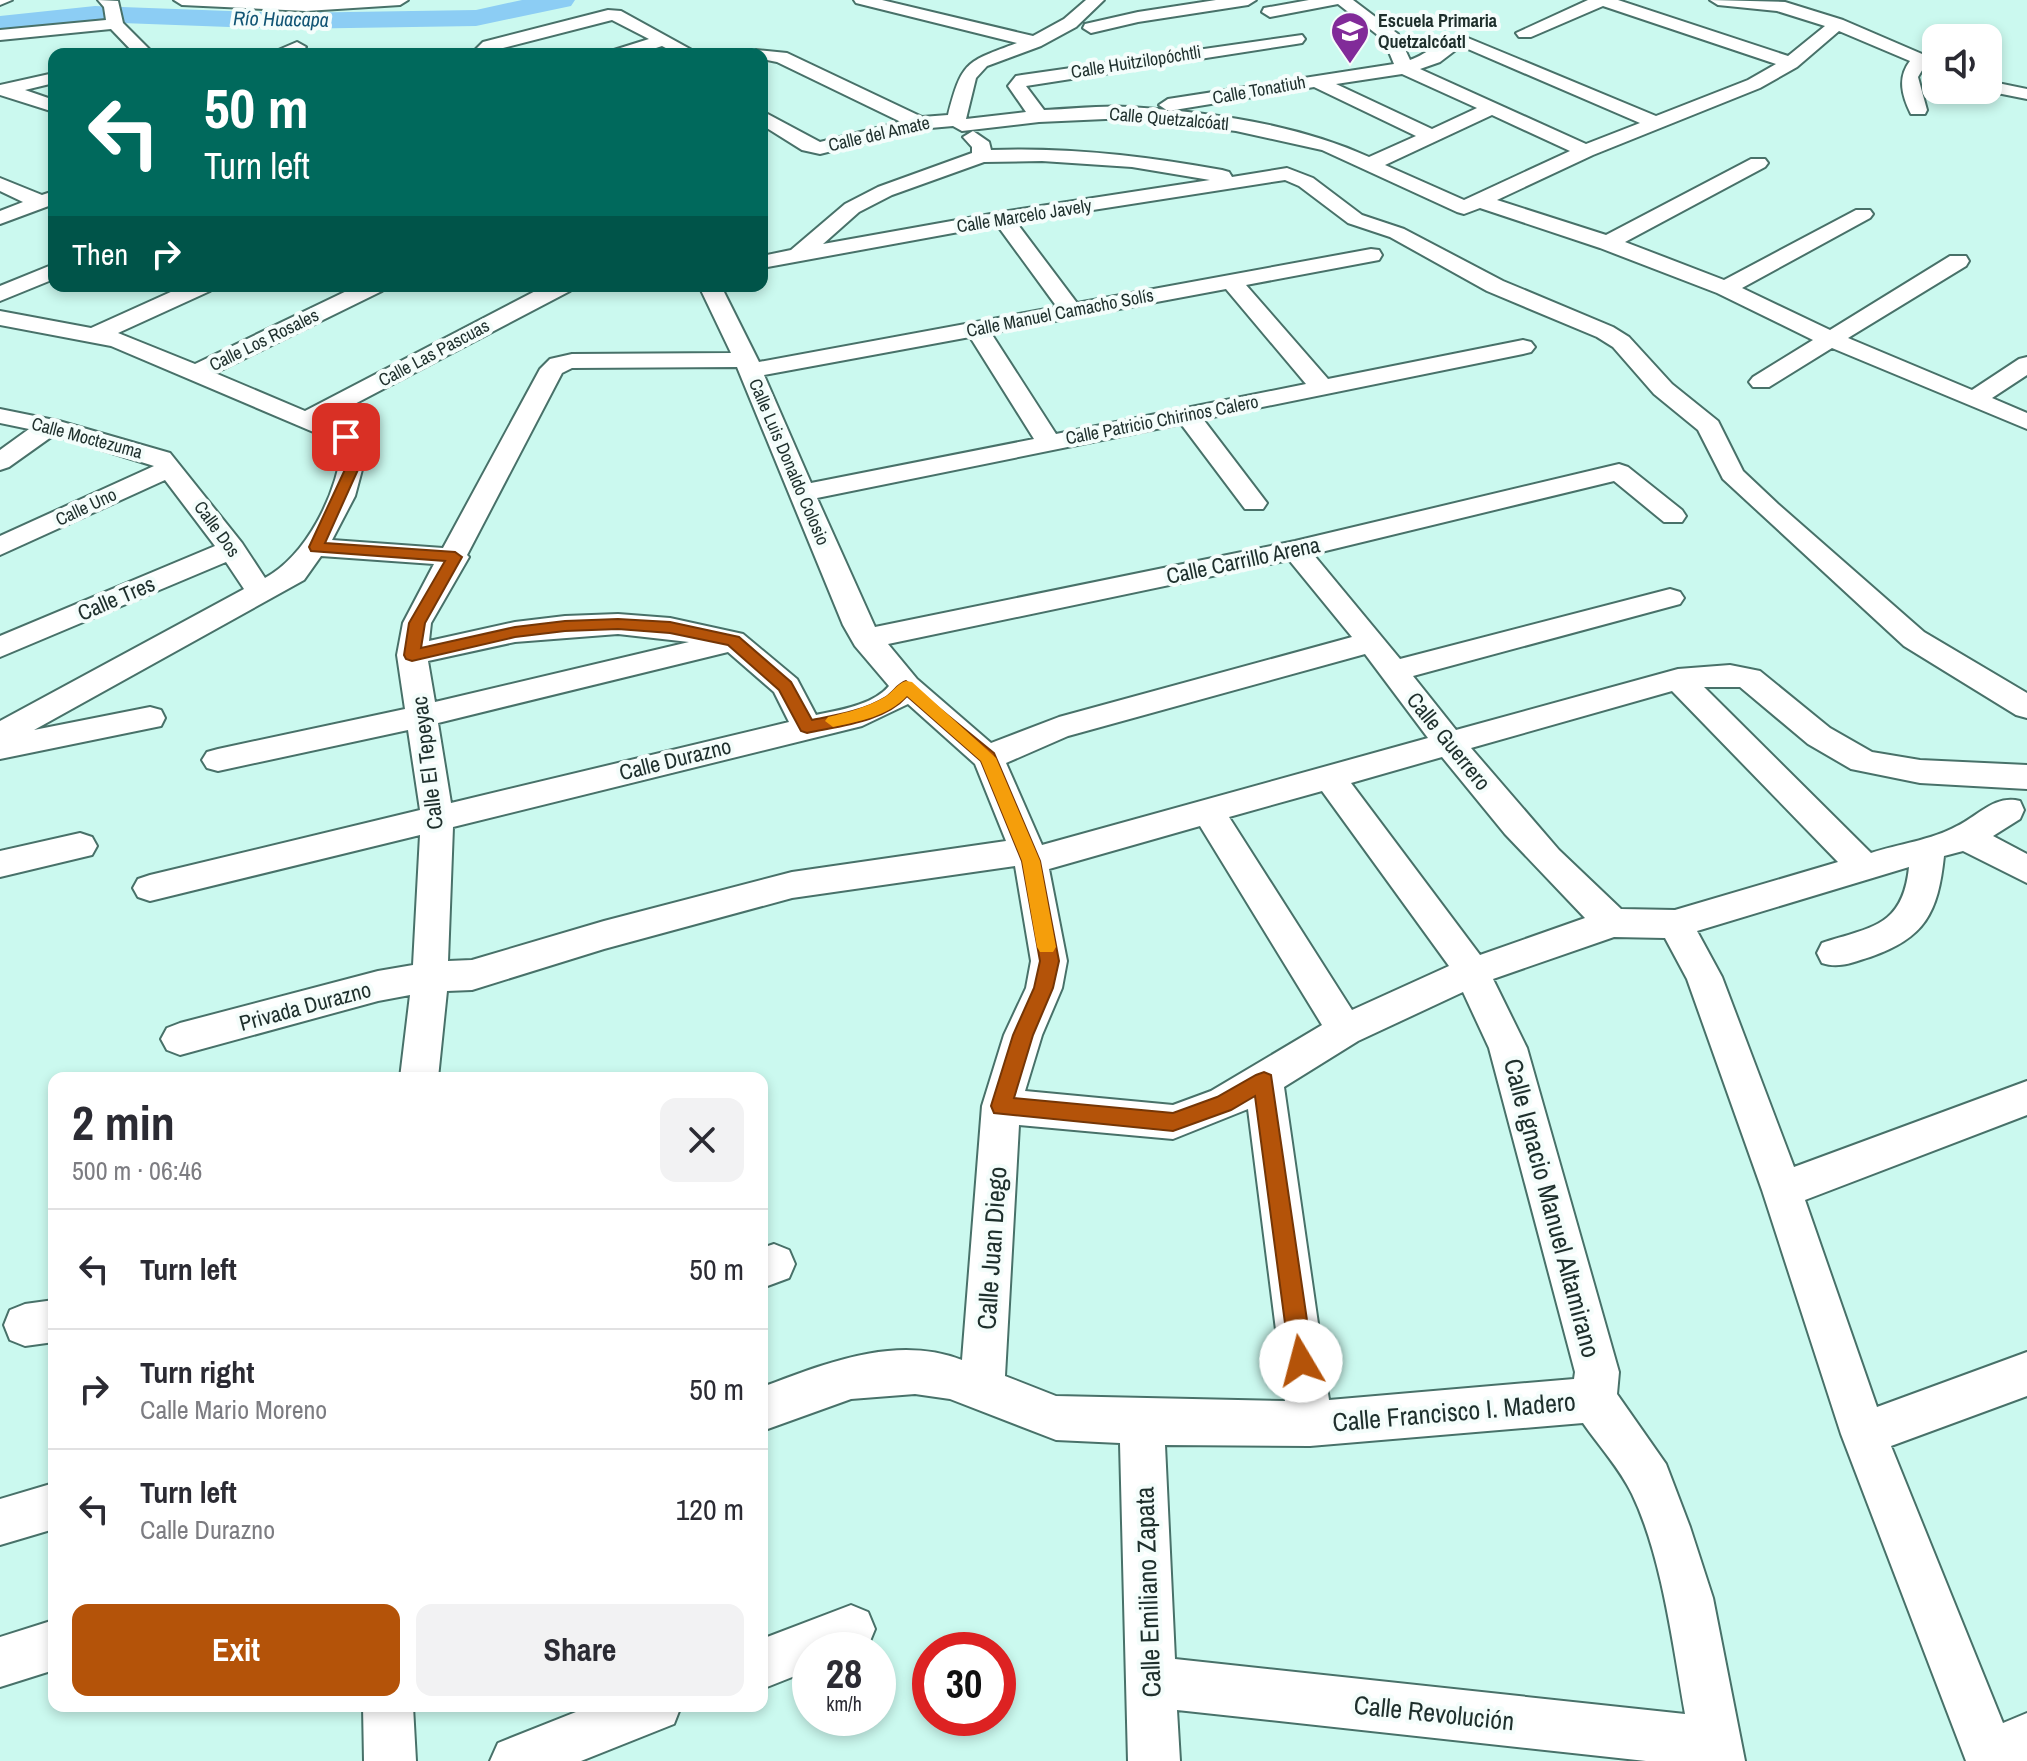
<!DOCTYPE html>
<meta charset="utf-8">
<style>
:root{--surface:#fff;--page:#f2f2f3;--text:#2b2b33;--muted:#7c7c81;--line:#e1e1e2;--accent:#b45309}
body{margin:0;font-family:"Archivo Narrow",sans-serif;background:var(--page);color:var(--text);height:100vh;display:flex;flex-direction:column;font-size:30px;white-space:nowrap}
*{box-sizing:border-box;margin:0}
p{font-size:26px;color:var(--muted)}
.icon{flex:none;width:44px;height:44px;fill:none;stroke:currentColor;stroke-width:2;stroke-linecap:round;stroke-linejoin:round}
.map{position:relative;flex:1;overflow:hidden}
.sheet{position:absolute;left:48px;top:1072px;width:720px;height:640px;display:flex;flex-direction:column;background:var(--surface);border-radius:16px;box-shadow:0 4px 12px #0003}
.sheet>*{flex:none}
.hud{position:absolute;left:48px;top:48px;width:720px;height:244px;border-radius:16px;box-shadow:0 4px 12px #0003;background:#00695c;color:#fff;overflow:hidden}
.fabs{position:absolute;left:1922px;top:24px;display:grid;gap:16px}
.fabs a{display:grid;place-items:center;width:80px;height:80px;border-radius:16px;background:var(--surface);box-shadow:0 4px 12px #0003;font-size:40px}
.speed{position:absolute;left:792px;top:1632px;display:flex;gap:16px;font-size:40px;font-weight:700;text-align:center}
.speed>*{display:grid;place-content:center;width:104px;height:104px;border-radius:50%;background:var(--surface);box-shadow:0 4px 12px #0003;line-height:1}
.speed small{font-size:20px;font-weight:400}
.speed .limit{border:12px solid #d22;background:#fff;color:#111}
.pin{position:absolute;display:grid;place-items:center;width:68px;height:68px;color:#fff;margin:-34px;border-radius:16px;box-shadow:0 4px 12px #0006}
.me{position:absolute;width:88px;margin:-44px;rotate:352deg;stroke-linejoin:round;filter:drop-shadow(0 0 6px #0008)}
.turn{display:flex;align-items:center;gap:28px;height:168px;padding:0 24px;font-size:36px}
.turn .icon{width:104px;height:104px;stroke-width:2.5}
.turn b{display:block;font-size:56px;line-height:68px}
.then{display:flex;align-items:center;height:76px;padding:0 24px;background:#0003;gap:16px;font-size:30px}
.round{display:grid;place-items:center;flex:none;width:84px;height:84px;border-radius:16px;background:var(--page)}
.summary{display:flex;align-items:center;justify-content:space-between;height:136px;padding:0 24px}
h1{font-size:48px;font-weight:800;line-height:60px}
.button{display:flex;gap:16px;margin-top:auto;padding:16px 24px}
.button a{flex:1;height:92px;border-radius:16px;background:var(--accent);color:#fff;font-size:32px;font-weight:800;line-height:92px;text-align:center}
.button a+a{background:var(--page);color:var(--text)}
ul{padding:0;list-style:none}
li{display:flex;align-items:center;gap:24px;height:120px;padding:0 24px;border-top:2px solid var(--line)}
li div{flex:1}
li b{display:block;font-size:30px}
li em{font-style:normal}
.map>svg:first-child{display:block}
</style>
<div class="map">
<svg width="2027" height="1761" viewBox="0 0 2027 1761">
<rect width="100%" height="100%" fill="#cbf9ef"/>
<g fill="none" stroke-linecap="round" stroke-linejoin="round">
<!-- river -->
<path fill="#8ccdf4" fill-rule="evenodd" d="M522,0H575L571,6L476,26L286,29L95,22L0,32V16L95,6L286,13L476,10Z"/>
<!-- minor casing -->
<g stroke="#487169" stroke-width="4">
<path id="minor" d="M0,0H12L0,5Z
M98,0L118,1L123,23L154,54H135L111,29L0,40V30L106,20L104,7Z
M174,0H408L400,5L306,11L182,5Z
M854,0H882L1033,36L1064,19L1086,0H1104L1076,27L1041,46L987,66L976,78L966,119L1026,112L1008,86L1016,76L1022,75L1302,35L1305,39L1302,43L1296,44L1026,86L1044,110C1072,109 1102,105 1130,107C1210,112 1296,124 1369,157L1416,136L1314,87L1168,111L1159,105L1168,99L1394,64L1384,40L1338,4L1270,17L1262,12L1264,8L1309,0H1353L1398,34L1410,60C1428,54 1444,37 1463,36L1656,116L1748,80L1776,64L1603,6L1531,37H1519L1516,33L1588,0H1618L1788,56L1825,26L1777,11L1718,5L1710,0L1785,2L1843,20L1936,60V71L1924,67L1918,77L1927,110L1925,114H1911C1902,96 1897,78 1910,61L1839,31L1797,67L1760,88L1593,155L1497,200L1606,235L1751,159H1765L1768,163L1765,167L1625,242L1724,280L1856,210H1870L1873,214L1870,218L1742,288L1830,330L1950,256H1966L1969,261L1966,266L1848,338L1972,390L2019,359L2027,357V375L1992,398L2027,413V429L1832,348L1769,387H1753L1749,382L1753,377L1813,340L1717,293L1600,248L1480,208L1464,214L1457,212L1322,150L1236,131L1128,118L1039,122L962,131L953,126L919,129L820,154L802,150L762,125V111L820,142L901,122L777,62L762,59V54H753L756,50L787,53L922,117L948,115C962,61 966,62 1017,43L856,3ZM1461,46L1640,123L1586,144L1420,69L1440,62ZM1402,74L1477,108L1432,129L1336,84ZM1492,115L1570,151L1464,200L1385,165Z
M1216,0H1256L1248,5L1138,22L1091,33L1083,28L1085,24L1138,12Z
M608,10L621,11L699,54H677L662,46L638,54H611L614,50L649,39L612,20L495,50L494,54H476L475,50L483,42Z
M297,42L306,47C297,57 282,54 269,54Z
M54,73V83L25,90L54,100V112L0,95V85Z
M1988,81L2027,89V99L1982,90H1988Z
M973,131L989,142L991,150C1069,147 1146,156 1222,170L1229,172L1232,177L1287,168L1313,178L1362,215L1404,229L1503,281L1613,327L1629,337L1672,384L1718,421L1743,471L1778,504L1924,632L2027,693V718L2016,715L1904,646L1723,479L1698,430L1654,394L1613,347L1597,337L1487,291L1390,237L1348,223L1299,186L1285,180L1016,222L1077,303L1371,249L1379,250L1382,255L1379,260L1246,285L1328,379L1523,340L1531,342L1535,347L1531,352L1523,354L1203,419L1267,503L1263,509H1245L1181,424L817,498L875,627L1295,541L1619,464L1628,467L1682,510L1686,516L1682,522H1664L1614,481L1313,554L1400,659L1670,589L1680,592L1684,598L1680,604L1413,676L1456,730L1678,669L1730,665L1760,671L1830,728L1872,752L1920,760L2027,765V789L1920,783L1851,769L1808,744L1740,687H1704L1871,853C1898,844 1932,840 1957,826C1978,816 1995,794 2020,801L2024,810L2020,819L1993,836L2027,854V883L1963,851L1944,856C1938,913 1925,938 1870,957C1853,962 1839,969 1822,963L1817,953L1822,943C1871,927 1903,927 1909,867L1697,931L1722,977L1794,1167L2027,1081V1115L1805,1200L1877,1407L2027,1352V1396L1891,1446L2003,1723L2027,1713V1761H1966L1841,1434L1762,1190L1687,979L1665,938L1614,937L1493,979L1527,1048L1619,1372L1617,1394L1666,1464L1690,1527L1713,1598L1745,1761H1646L1177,1710L1180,1761H1128L1120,1443L1056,1440L950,1399L915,1394L851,1399L762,1431V1387C825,1364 895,1334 962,1360L982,1106L1004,1035L1026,988L1031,961L1015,866L792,898L604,949L472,990L447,991L438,1078H400L410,995L378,1001L180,1055L167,1050L161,1039L167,1028L180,1023L378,971L413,965L420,835L150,901L138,897L133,888L138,879L150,875L420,810L408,730L218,771L207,768L202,760L207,752L218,749L405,709L397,655L403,623L434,564L321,556L304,580L34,730L150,707L161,710L165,718L161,726L0,759V721L244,589L226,562L0,657V636L215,546L165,480L0,555V536L154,466L54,435L9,467L0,470V450L29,429L0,423V409L59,421L170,453L242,543L265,578C307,555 336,495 342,448L337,442L111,346L0,325V311L91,328L184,286H213L210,291L118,333L195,364L357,286H385L382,291L215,373L305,411L545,286H573L570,291L326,419L355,432L368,447L355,496L332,540L443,548L540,369L550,359L572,354L731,353L699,286H721L759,362L1057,307L997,225L762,268V256L791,250L845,204L878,187L972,153V147L963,137ZM1042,161L1132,167L1210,180L1002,212L823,244L859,212L892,195L984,162ZM1226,289L1306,384L1056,434L991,333ZM970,337L1034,439L811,483L764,375ZM737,367L843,625L855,646L889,686C873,705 840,710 816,715L797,679L743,634L670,618L618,614L565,616L515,622L429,641L431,623L469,557L467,555L562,373L572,368ZM1289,560L1352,637L1059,717L991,743L917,679L888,644ZM618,634L689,642L435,702L428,661L515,642ZM728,652L774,692L789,722L451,803L438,723ZM1365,654L1428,738L1042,845L1006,763L1068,736ZM1672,691L1838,862L1675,910L1621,909L1559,850L1471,748ZM908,704L975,764L1006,841L792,872L604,921L472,960L448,961L453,827L862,726ZM1442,757L1505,834L1585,918L1480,955L1351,783ZM1322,791L1449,966L1352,1010L1229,817ZM1200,826L1322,1025L1211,1091L1173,1105L1025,1091L1042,1035L1062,988L1067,961L1049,869ZM1463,992L1489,1048L1575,1372L1574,1379L1329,1400L1284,1087L1358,1041ZM1248,1109L1285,1401L1056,1396L1005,1376L1019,1125L1173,1139ZM1583,1423C1599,1446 1620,1469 1632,1494C1662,1556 1673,1646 1685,1714L1175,1659L1165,1445L1310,1446Z
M0,178L42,195L54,191V204L0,224V211L23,202L0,191Z
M54,264V279L0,301V286Z
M80,833L92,837L97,846L92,855L0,877V851Z
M774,1244L789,1250L795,1264L789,1278L762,1288V1248Z
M54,1300V1342L25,1346L10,1340L4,1325L10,1310L25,1304Z
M54,1483V1529L0,1545V1499Z
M851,1605L868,1612L875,1629L868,1646L859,1650H810V1670L762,1689V1639Z
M54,1620V1670L0,1687V1637Z
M363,1706H413L416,1761H364Z
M591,1706H681L674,1724L581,1761H490L498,1743Z"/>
</g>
<!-- minor -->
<use href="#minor" fill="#fff" fill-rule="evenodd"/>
</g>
<!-- route -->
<path fill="#b45309" stroke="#753606" stroke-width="2" d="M341,434H351L361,447V463L325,543L455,552L462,557L425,623L421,648L515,627L565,621L618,619L670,622L739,637L791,682L812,720C837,715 863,711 886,697C894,692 897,684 906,681L994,753L1040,861L1059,961L1053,988L1033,1035L1014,1098L1173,1113L1217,1097L1256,1075L1264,1072L1271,1075L1313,1361L1309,1370L1301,1373L1293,1370L1290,1361L1255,1096L1231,1110L1173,1131L994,1113L991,1106L1013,1035L1034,988L1040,961L1022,861L981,761L907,696C884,722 839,726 807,733L801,731L779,690L728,645L670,633L618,629L565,631L515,637L412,661L406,659L404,655L409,623L445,561L311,551L309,547L348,463V447L339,437Z"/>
<!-- slow -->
<path fill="#f59e0b" d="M906,681L912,682L996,758L1040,861L1056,947L1053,952H1040L1037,947L1022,861L981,761L907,696C889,716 858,722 833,727L825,721L828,717C848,712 866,708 885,697C893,692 897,684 906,681Z"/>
<!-- icons -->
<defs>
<g id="school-pin" transform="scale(2)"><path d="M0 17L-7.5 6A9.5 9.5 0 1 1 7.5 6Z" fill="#812b99" stroke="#f4fdfb"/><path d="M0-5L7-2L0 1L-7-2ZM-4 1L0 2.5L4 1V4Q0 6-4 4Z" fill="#fff"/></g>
</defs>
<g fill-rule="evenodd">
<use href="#school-pin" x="1350" y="31"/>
</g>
<g text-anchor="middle" stroke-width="8" stroke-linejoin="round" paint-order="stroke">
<!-- far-poi labels -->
<g font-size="18" font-weight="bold" fill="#1e2f2c" stroke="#f4fdfb" text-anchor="start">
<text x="1378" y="27">Escuela Primaria<tspan x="1378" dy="21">Quetzalcóatl</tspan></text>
</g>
<!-- far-street labels -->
<g font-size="18" fill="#1e2f2c" stroke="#f4fdfb">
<text transform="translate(1136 62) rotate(-9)" y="6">Calle Huitzilopóchtli</text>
<text transform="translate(1259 90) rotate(-10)" y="6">Calle Tonatiuh</text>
<text transform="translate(1169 119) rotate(5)" y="6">Calle Quetzalcóatl</text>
<text transform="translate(879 134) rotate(-13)" y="6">Calle del Amate</text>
<text transform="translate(1024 216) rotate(-9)" y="6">Calle Marcelo Javely</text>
<text transform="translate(1060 313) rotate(-11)" y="6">Calle Manuel Camacho Solís</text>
<text transform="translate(264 340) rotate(-26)" y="6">Calle Los Rosales</text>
<text transform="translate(434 353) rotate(-28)" y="6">Calle Las Pascuas</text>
<text transform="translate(1162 420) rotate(-11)" y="6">Calle Patricio Chirinos Calero</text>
<text transform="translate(87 438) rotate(15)" y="6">Calle Moctezuma</text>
<text transform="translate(789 462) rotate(67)" y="6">Calle Luis Donaldo Colosio</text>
<text transform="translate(86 507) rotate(-25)" y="6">Calle Uno</text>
<text transform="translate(217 529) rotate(54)" y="6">Calle Dos</text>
</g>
<!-- far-water labels -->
<g font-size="20" font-style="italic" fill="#125575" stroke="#f4fdfb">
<text transform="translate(281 19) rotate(1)" y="7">Río Huacapa</text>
</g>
<!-- street labels -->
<g font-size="22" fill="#1e2f2c" stroke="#f4fdfb">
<text transform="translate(1243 560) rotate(-12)" y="8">Calle Carrillo Arena</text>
<text transform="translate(116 598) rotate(-23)" y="8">Calle Tres</text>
<text transform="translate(1449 741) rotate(51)" y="8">Calle Guerrero</text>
<text transform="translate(675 759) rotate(-14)" y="8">Calle Durazno</text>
<text transform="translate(427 763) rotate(-97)" y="8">Calle El Tepeyac</text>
<text transform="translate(305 1006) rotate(-15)" y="8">Privada Durazno</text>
</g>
<!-- near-street labels -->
<g font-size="26" fill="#1e2f2c" stroke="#f4fdfb">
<text transform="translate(1552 1208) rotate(75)" y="9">Calle Ignacio Manuel Altamirano</text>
<text transform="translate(992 1248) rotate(-86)" y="9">Calle Juan Diego</text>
<text transform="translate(1454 1412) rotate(-5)" y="9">Calle Francisco I. Madero</text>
<text transform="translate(1148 1592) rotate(-92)" y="9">Calle Emiliano Zapata</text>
<text transform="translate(1434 1713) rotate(6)" y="9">Calle Revolución</text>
</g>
</g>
</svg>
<div class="fabs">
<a><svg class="icon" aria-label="sound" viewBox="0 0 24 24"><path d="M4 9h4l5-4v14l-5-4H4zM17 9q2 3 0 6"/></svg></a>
</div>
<div class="speed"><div>28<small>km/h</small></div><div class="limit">30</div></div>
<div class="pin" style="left:346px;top:437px;background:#d93025"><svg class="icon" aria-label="arrive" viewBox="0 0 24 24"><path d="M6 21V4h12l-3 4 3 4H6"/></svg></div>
<svg class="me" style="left:1301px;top:1361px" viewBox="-20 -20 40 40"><circle r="19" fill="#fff"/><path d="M0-13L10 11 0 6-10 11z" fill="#b45309"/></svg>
<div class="hud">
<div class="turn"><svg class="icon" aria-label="left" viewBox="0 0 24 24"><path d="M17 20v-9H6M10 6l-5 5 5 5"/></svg><div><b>50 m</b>Turn left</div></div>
<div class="then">Then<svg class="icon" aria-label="right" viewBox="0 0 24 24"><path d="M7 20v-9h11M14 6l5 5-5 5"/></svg></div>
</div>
<section class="sheet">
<div class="summary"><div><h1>2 min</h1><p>500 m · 06:46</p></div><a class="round"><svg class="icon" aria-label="close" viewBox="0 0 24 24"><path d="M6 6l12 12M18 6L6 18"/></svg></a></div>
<ul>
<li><svg class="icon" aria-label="left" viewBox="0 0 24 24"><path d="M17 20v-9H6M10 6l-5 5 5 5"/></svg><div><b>Turn left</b></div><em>50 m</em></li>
<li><svg class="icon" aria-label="right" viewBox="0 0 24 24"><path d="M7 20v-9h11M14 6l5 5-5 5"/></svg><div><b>Turn right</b><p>Calle Mario Moreno</p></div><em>50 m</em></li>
<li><svg class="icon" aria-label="left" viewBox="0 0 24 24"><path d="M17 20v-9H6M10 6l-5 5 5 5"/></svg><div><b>Turn left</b><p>Calle Durazno</p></div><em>120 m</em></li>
</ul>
<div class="button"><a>Exit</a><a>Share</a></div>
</section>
</div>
